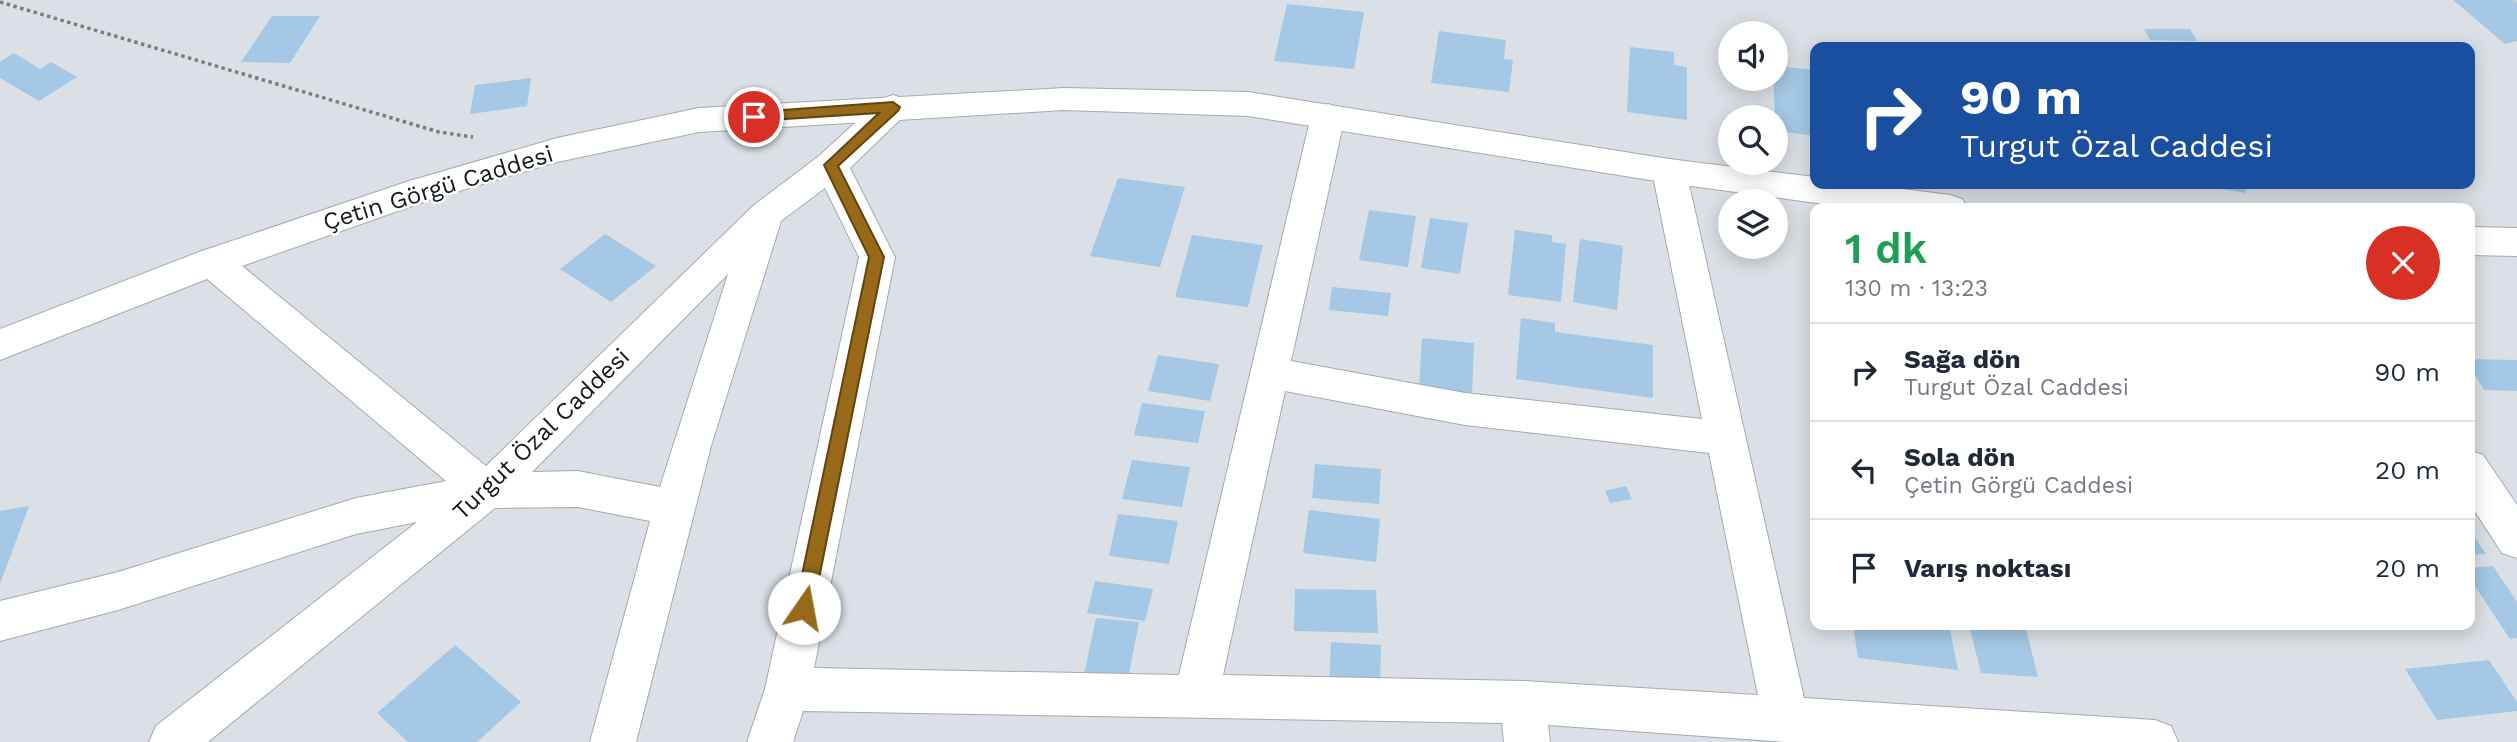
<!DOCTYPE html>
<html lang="tr">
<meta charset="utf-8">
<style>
:root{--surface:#fff;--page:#f6f6f7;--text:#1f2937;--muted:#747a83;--line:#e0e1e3}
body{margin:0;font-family:"Work Sans",sans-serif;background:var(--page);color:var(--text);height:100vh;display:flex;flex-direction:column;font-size:26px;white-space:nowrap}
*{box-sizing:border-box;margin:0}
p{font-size:23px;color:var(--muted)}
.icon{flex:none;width:38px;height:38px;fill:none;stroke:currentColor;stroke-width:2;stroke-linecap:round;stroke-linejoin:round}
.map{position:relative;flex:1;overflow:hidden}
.sheet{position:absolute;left:1810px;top:203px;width:665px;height:427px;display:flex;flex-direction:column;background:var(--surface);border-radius:14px;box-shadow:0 4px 18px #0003}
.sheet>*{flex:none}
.hud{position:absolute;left:1810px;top:42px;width:665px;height:147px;border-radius:14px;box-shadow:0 4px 18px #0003;background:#1a4fa0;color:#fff;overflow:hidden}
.buttons{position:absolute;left:1718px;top:21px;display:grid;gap:14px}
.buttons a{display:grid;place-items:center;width:70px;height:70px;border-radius:50%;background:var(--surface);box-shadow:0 4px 18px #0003;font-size:35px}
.pin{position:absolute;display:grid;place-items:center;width:60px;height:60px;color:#fff;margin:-30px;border:4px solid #fff;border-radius:50%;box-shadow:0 2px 7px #0007}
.me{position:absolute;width:77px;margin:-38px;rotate:12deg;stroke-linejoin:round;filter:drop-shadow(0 0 5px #0008)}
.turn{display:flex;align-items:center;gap:24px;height:147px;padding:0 35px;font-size:32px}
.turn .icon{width:91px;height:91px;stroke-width:2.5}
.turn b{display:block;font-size:49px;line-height:60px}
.round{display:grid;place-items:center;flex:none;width:74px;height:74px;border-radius:37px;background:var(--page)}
.head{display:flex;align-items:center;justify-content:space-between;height:119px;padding:0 35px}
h1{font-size:42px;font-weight:600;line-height:52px;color:#1e9e55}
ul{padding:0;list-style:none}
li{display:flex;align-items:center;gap:21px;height:98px;padding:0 35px;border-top:2px solid var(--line)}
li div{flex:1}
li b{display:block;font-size:26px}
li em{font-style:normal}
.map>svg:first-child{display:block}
</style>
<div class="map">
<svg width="2517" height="742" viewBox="0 0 2517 742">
<rect width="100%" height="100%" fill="#dae0e5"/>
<!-- building -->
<path fill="#a4c8e5" d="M2453,0H2514L2517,2V41L2505,44Z
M1287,4L1364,12L1354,69L1274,61Z
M272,16H320L290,63L241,62Z
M2144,29H2190L2197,41L2150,40Z
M1439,31L1506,40L1504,59L1513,60L1509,92L1431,83Z
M1630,47L1674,52V65L1687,67V120L1627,112Z
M14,53L40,69L51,62L77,77L39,101L0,78V62Z
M1776,66L1815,70V136L1776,131L1773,79H1776Z
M531,78L527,106L470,114L475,85Z
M1118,178L1185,187L1160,267L1090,256Z
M2197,184H2244L2246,193L2197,185Z
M1369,210L1416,216L1408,267L1359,260Z
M1430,218L1468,223L1460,274L1421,268Z
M1515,230L1552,235V242L1566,244L1561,302L1508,295Z
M605,234L656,266L611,302L560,269Z
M1192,235L1263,245L1248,307L1175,297Z
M1580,239L1623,246L1617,310L1573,302Z
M1332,287L1391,293L1388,316L1329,310Z
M1521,318L1555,323V332L1653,345V398L1516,379Z
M1422,338L1474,343L1472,394L1419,389Z
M1158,355L1219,364L1210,401L1148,391Z
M2469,359L2517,360V391L2484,390L2469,365Z
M1142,403L1205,411L1198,443L1134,435Z
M1132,460L1190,467L1182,507L1122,499Z
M1315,464L1381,469L1379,504L1312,498Z
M1626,486L1632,499L1610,503L1605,491Z
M29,506L0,584V511Z
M1309,510L1380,519L1376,562L1303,553Z
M1118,514L1178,521L1169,564L1109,556Z
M2469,529L2486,554L2469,555Z
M2493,566L2517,602V638L2510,639L2469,577V568Z
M1095,581L1153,589L1145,621L1087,613Z
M1295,589L1376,590L1378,633L1294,631Z
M1096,618L1139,622L1126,689L1082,684Z
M1853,625H1949L1958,670L1858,658Z
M1969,625H2025L2038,677L1981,673Z
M1331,642L1381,645L1380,686L1329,683Z
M455,645L521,702L477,742H408L377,713Z
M2489,660L2517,702V711L2437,720L2405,669Z"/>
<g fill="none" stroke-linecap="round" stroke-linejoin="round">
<!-- minor casing -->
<g stroke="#a4aaaf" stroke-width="2">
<path id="minor" d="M893,95L905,99L910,107L905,115L850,168L895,257L814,668L1179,675L1311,116L1316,108L1328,104L1340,108L1345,116L1291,361L1465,393L1702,419L1652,171L1657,162L1669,159L1681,162L1686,171L1804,698L2155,720L2171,726L2178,742H1786L1548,725L1550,742H1504L1502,723L803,711L793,742H747L765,689L859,257L825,188L781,221L711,446L636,742H590L650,521L578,507L495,508L208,742H149L156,726L417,522L356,534L118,610L0,641V601L118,572L356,498L446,481L199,272L194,262L199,252L212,248L225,252L486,466L754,205L819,156L881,99ZM728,274L660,487L578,471L532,472ZM1285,391L1465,425L1709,453L1758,695L1523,681L1223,675Z
M2469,450L2483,455L2517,505V558L2502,553L2469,502Z"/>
</g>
<!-- major casing -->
<g stroke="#a4aaaf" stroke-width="2">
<path id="major" d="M1064,88L1248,92L1669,159L1815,177V184H1863L1950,195L1962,199L1968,208H1854L1669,183L1248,116L1064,110L699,132L557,162L432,199L225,272L0,360V329L199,252L409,181L557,138L699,108Z
M2469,227L2517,228V256L2469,255Z"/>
</g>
<!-- path -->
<path stroke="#7a7e82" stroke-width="3.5" stroke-dasharray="3.5 3.5" stroke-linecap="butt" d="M0,2L439,132L473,137"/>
<!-- minor -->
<use href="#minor" fill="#fff" fill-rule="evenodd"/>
<!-- major -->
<use href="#major" fill="#fff" fill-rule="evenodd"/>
</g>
<!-- route -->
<path fill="#976918" stroke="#624410" stroke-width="2" d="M893,102L900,107L898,111L838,166L884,257L813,608L810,614L804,616L797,614L795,608L869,257L824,165L879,113L754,121L748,117L754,112Z"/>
<g text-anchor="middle" stroke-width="5" stroke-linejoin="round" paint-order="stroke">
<!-- street labels -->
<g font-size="24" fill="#161819" stroke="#fff">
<text transform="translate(438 188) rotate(-17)" y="8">Çetin Görgü Caddesi</text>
<text transform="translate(541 434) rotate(-44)" y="8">Turgut Özal Caddesi</text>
</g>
</g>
</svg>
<div class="buttons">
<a><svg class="icon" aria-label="sound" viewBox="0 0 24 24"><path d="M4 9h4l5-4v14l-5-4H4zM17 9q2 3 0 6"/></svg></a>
<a><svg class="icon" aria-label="search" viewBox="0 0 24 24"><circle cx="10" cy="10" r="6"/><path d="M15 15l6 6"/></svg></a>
<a><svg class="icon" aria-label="layers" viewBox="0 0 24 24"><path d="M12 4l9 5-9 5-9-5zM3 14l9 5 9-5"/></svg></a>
</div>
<div class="pin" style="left:754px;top:117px;background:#d93025"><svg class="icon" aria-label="arrive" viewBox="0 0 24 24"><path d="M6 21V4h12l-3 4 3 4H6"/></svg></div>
<svg class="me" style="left:804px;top:608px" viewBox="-20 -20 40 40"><circle r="19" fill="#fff"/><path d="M0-13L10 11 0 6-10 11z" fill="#976918"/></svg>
<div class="hud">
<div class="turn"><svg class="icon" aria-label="right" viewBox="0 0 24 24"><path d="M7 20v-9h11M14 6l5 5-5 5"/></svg><div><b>90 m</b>Turgut Özal Caddesi</div></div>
</div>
<section class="sheet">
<div class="head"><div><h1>1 dk</h1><p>130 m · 13:23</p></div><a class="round" style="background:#d93025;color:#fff"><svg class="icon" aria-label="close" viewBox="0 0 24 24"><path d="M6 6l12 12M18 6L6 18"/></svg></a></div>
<ul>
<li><svg class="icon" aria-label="right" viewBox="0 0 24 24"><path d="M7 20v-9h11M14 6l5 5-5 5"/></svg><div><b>Sağa dön</b><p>Turgut Özal Caddesi</p></div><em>90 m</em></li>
<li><svg class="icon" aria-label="left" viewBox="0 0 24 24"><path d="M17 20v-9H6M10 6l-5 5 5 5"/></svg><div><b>Sola dön</b><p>Çetin Görgü Caddesi</p></div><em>20 m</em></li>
<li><svg class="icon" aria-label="arrive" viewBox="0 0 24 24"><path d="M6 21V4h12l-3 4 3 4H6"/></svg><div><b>Varış noktası</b></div><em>20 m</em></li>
</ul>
</section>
</div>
